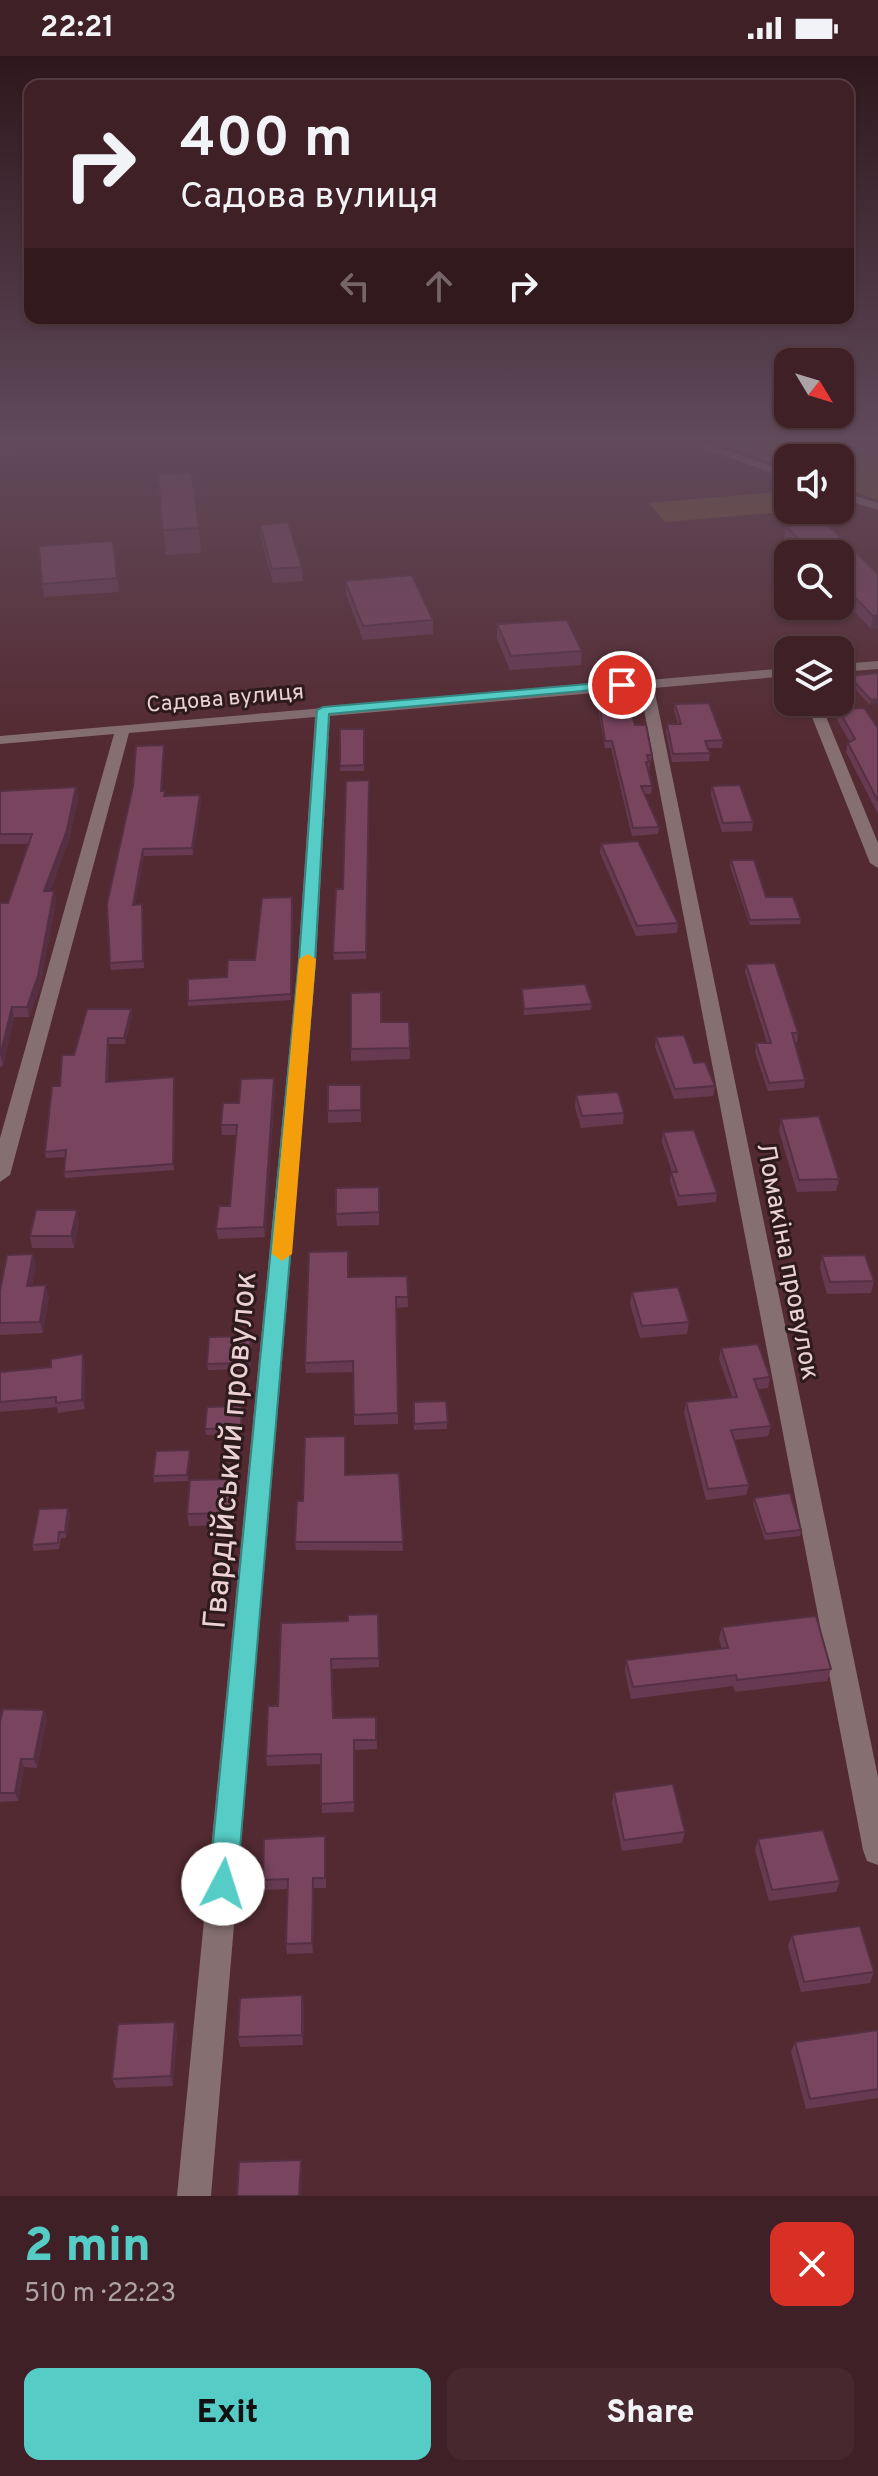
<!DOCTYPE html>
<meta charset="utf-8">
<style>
:root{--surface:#3f2026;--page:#46282e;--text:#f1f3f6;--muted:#ada3a7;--line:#583e43;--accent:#55cdc6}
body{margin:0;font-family:Overpass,sans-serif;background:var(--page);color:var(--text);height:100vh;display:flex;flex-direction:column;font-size:30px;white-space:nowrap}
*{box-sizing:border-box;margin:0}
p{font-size:26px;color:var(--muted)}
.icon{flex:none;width:44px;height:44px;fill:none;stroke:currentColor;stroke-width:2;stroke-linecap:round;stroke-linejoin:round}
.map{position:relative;height:2140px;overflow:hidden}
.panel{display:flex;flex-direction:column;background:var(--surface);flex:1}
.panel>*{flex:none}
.banner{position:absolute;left:24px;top:24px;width:830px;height:244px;border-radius:16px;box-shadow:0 2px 6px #0004,0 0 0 2px var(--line);background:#3f2026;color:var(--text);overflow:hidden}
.needle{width:52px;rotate:128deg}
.controls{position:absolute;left:774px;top:292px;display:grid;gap:16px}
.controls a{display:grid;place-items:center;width:80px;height:80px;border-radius:16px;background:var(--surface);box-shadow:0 2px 6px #0004,0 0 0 2px var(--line);font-size:40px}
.pin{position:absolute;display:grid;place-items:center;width:68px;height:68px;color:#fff;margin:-34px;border:4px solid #fff;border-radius:50%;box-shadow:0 2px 8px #0007}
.me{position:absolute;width:88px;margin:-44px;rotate:5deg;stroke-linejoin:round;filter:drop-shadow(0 0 6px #0008)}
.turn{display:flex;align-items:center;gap:28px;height:168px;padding:0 24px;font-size:36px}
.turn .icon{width:104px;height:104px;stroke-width:2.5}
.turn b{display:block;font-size:56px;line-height:68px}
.lanes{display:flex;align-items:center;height:76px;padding:0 24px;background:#0003;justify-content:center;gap:40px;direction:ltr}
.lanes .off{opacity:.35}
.round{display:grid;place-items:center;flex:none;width:84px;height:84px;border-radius:16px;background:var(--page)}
.headline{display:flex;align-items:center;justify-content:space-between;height:136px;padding:0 24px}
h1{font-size:48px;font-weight:800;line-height:60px;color:var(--accent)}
.cta{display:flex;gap:16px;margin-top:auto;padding:16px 24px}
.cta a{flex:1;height:92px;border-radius:16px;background:var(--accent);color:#111;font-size:32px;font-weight:800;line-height:92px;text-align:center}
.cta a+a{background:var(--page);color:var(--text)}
.status{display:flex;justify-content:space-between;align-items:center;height:56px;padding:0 40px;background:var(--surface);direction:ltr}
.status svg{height:22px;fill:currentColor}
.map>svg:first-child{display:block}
</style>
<div class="status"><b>22:21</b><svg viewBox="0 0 49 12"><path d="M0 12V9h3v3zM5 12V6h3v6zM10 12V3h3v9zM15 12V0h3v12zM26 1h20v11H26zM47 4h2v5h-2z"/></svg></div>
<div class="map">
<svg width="878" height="2140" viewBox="0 0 878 2140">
<rect width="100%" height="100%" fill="#542a32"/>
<!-- green -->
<path fill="#715533" d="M721,389H878V444L840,431V402H788V413Z
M776,436L788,448V454L795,455L665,466L649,447Z"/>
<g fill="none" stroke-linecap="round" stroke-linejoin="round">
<!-- minor -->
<path fill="#856f71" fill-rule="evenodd" d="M695,389H711L788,416V423Z
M840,435L878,447V454L840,442Z
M878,605V613L840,616V608Z
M788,612V620L654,632L878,1721V1809L867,1805L863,1794L640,633L330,660L316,905L211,2140H177L298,905L315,661L129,677L10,1119L0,1126V1082L114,678L0,688V680Z
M806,646H820L878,787V812L870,807Z"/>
</g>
<!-- wall -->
<path fill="#683a51" d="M0,389H19L11,400L0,399Z
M158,418L199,472L201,497L166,499Z
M786,466L878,518V572L871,573L840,541V498H799L784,483Z
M260,469L302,511L303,525L273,527L261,482Z
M113,485L119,536L44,541L42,528Z
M345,525L433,564V578L363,584L346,538Z
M497,568L582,595L581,609L510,614L497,583Z
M878,617L870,649L848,625L849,620Z
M597,633L635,669L652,699L649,714L652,730L651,738H644L659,771L658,778L632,780L611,692H605L596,640Z
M675,648L723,684L722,692H708L710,697L709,705L672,706L666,676L667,668H678L674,655Z
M838,653L878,672V758L846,696L848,687L850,686L836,662Z
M340,673H364V715H340Z
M164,689L162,735L166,740L200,739L201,745L193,799L144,800L135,849L142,848V855L144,912L111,914L110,907Z
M369,724L366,903L334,904L333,897L343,833Z
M712,730L753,766L752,775L722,776L711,739Z
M76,731L78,741L69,784L50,835H54L56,845L40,931L29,961H14L3,1010L0,1011V847H8L29,788H0V737Z
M601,788L678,867L677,877L636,880L600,797Z
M731,804L766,841L801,863L800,868L750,869L730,810Z
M293,847L291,944L188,950V945L255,904Z
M746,908L798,977L797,986H795L805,1024L804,1032L768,1035L755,996L756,987H767L745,916Z
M522,933L592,948L591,954L524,959Z
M131,953L132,959L125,988H109L108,1026L175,1027L174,1114L65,1122L64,1116L66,1101L46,1102L45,1096L60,1030L74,999Z
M381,966H409L410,1003L351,1005V993Z
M656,981L694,1007L715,1030L713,1040L674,1043L655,991Z
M274,1022L275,1032L265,1181L218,1183L216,1173L230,1150L236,1079H222L221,1069L239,1047Z
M361,1029V1066L328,1067V1055Z
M576,1039L624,1057L623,1068L581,1072L575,1051Z
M781,1063L839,1123L836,1135L797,1136L779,1075Z
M663,1076L717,1137L716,1146L678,1150L670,1125L671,1116H672L662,1086Z
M379,1131V1169L337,1170L336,1158Z
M79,1166L74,1192H32L30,1180Z
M822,1200L874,1225L871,1237L827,1238L820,1212Z
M36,1209L32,1229L49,1240L43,1277L0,1279V1235Z
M407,1220L408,1251L396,1252L398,1368L354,1369V1316L306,1317L305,1307L348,1221Z
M632,1236L689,1266L687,1278L640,1282L630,1248Z
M252,1286L250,1313L208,1314L207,1308Z
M721,1292L770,1321L768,1332L758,1333L771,1370L768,1380L734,1384L749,1429L746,1439L706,1444L684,1357L686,1346L732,1341L719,1303Z
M85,1307V1353L58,1357L57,1351L0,1356V1316Z
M446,1345L447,1373L414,1374V1346Z
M242,1350V1378L206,1379L205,1373Z
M190,1394V1400L188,1425L154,1426L153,1420Z
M399,1417L403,1495L296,1494L295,1486L303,1445L345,1419Z
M233,1423L235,1435L232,1469L189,1470L187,1458Z
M754,1442L801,1474L800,1480L765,1484L753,1448Z
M70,1458L66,1482H61L59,1493L34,1495L32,1489Z
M378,1558L379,1611L332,1613L333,1662L376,1661L377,1693L355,1694L354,1756L322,1757L321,1708L267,1710L266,1700L278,1650Z
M722,1571L831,1613L827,1625L735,1636L733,1630L631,1643L625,1616L626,1604L722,1593L719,1583Z
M44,1654L47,1662L37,1712L24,1711L18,1745L0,1746V1666Z
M614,1736L685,1776L682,1787L622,1795L612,1747Z
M758,1783L840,1825L836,1836L769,1845L755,1794Z
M326,1790V1832H314L313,1897L287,1898L286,1888L288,1833L264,1834L263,1824Z
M792,1879L874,1916L870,1927L801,1936L788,1890Z
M304,1949L303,1989L240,1991L238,1981Z
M878,1974V2042L806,2053L791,1996L795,1986Z
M177,1976L173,2030L116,2032L112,2023Z"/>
<!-- shaded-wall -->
<path fill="#553042" d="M15,389H19L11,400L10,395Z
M101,389H129L101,392Z
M878,559V572L871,573L873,560Z
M878,643V648L870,649L871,644Z
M76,731L78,741L69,784L46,846L44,835Z
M200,739L201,745L193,799L192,792Z
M143,793L144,800L134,856L133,849Z
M54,835L56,845L40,931L29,961L27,951Z
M12,951L14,961L3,1010L1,1000Z
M131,953L132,959L125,988L124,982Z
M108,982L109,988L107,1032L106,1026Z
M174,1021L175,1027L174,1114L173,1108Z
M274,1022L275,1032L265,1181L264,1171Z
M77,1154L79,1166L74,1192L71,1180Z
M33,1198L36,1209L29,1241L27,1230Z
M46,1229L49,1240L43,1277L40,1266Z
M83,1298L85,1307V1353L82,1344Z
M190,1394V1400L188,1425L187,1419Z
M233,1423L235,1435L232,1469L230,1457Z
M68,1452L70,1458L66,1482L65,1476Z
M44,1654L47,1662L37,1712L34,1703Z
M21,1703L24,1711L18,1745L15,1737Z
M313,1822L314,1832L313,1897L312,1887Z
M302,1939L304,1949L303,1989L302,1979Z
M175,1966L177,1976L173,2030L171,2020Z
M301,2104L302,2113L301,2140H299Z"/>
<!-- building -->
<path fill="#79445e" stroke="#553042" stroke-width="2" d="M0,389H15L10,395H0Z
M191,416L199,472L163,474L158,418Z
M816,463L827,468L878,518V559L873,560L840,526V498H813L786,470H790L786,466Z
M288,466L302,511L272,513L260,469Z
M113,485L117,522L42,528L39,490Z
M412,519L433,564L363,570L345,525Z
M567,564L582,595L511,600L497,568Z
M878,617V643L871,644L849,620Z
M623,630L635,669H646L652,699H647L649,706H646L652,730H641L659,771L633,772L612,685H605L597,633Z
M709,647L723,684L705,685L710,697L673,698L667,668H681L675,648Z
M864,652L878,672V745L848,687L855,683L838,653Z
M340,673H364V709L340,710Z
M164,689L161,735H165L164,740L200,739L192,792L143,793L133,849L142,848L143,905L110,907L107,848L133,730L136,690Z
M369,724L366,896L333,897L336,833H343L346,725Z
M740,729L753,766L723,767L712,730Z
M76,731L67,774L44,835H54L38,920L27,951H12L0,1000V847H8L32,778H0V737L1,735Z
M638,785L678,867L637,870L601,788Z
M731,804H754L766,841H793L801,863L750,864Z
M292,841L291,938L188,945V923L227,921L228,904H255L262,842Z
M775,907L798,977H792L805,1024L769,1027L756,987H771L746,908Z
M585,928L592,948L524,953L522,933Z
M381,936V966H409L410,992L351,993V937Z
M87,953H131L124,982H108L106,1026L174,1021L173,1108L64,1116L66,1094L45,1096L52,1030H60L62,999H74Z
M684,979L694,1007L705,1006L715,1030L675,1033L656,981Z
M274,1022L264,1171L216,1173L219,1150H230L237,1069H221L223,1047H239L241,1023Z
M328,1029H361V1054L328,1055Z
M618,1036L624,1057L582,1060L576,1039Z
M819,1060L839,1123L799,1124L781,1063Z
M694,1074L717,1137L679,1140L671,1116H677L663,1076Z
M379,1131V1156L336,1158V1132Z
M36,1154H77L71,1180H30Z
M348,1195V1221L407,1220L408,1241H396L398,1357L354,1359L353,1305L305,1307L309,1196Z
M33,1198L27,1230L46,1229L40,1266L0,1267V1235L7,1199Z
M865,1199L874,1225L830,1226L822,1200Z
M678,1231L689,1266L642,1270L632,1236Z
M251,1280L249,1307L207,1308L209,1281Z
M758,1288L770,1321L754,1323L771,1370L731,1374L749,1429L708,1433L686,1346L737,1341L721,1292Z
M83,1298L82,1344L56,1347V1341L0,1346V1316L51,1311V1303Z
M446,1345L448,1366L414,1368V1346Z
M242,1350L241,1372L205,1373L207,1351Z
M345,1380V1419L399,1417L403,1486H295L297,1445H303L305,1381Z
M190,1394L187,1419L153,1420L156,1395Z
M233,1423L230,1457L187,1458L190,1424Z
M790,1437L801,1474L766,1478L754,1442Z
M68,1452L65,1476H59L58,1487L32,1489L39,1453Z
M378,1558L379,1602L331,1603L333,1662L376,1661V1684H354V1746L321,1748V1698L266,1700L268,1650H278L281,1567L348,1565V1559Z
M816,1560L831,1613L737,1624L736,1619L633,1631L626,1604L728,1592L722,1571Z
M3,1653L44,1654L34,1703H21L15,1737H0V1666Z
M673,1728L685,1776L624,1784L614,1736Z
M823,1774L840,1825L772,1834L758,1783Z
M325,1780V1822H313L312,1887L286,1888L288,1823L263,1824L264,1783Z
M860,1870L874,1916L804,1926L792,1879Z
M302,1939V1979L238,1981L240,1942Z
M175,1966L171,2020L112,2023L118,1968Z
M878,1974V2033L810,2043L795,1986Z
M301,2104L299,2140H237L239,2106Z"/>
<!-- sky -->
<linearGradient id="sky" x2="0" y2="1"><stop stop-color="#2e171c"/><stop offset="0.56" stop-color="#614a5a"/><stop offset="1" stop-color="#614a5a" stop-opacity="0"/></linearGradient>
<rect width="878" height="689" fill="url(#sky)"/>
<!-- route -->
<path fill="#55cdc6" stroke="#378581" stroke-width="2" d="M622,625L626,626V631L329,658L315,905L237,1828L233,1838L223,1842L213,1838L209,1828L299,905L317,654L323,651Z"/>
<!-- slow -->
<path fill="#f59e0b" d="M308,898L316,903L292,1198L282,1205L272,1198L299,903Z"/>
<g text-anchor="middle" stroke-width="6" stroke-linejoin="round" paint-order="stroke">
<!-- far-street labels -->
<g font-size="22" fill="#ecd1d4" stroke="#2d1a1d">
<text transform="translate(225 641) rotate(-5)" y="8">Садова вулиця</text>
</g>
<!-- street labels -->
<g font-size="26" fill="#ecd1d4" stroke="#2d1a1d">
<text transform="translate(789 1205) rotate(79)" y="9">Ломакіна провулок</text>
</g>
<!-- near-street labels -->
<g font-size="32" fill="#ecd1d4" stroke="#2d1a1d">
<text transform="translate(229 1394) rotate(-85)" y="11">Гвардійський провулок</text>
</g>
</g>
</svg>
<div class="controls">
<a><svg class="needle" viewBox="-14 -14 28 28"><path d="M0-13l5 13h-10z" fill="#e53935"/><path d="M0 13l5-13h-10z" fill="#ada3a7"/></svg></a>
<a><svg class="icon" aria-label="sound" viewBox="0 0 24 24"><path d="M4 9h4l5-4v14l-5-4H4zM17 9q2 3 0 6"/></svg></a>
<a><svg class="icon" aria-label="search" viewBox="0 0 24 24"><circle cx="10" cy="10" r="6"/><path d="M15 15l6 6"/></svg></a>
<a><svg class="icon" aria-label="layers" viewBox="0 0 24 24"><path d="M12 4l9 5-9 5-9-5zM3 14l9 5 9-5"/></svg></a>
</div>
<div class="pin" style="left:622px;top:629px;background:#d93025"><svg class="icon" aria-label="arrive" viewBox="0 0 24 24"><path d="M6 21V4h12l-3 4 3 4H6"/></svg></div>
<svg class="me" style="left:223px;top:1828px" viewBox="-20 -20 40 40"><circle r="19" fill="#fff"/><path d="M0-13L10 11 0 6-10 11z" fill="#55cdc6"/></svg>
<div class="banner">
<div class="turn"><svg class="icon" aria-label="right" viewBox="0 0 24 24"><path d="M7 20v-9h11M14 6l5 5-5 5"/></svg><div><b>400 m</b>Садова вулиця</div></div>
<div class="lanes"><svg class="icon off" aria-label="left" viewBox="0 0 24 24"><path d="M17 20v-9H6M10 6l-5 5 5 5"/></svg><svg class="icon off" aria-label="ahead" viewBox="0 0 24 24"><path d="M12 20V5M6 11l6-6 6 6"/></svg><svg class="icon" aria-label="right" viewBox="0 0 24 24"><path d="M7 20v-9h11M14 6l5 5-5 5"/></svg></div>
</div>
</div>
<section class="panel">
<div class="headline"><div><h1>2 min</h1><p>510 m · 22:23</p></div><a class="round" style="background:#d93025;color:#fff"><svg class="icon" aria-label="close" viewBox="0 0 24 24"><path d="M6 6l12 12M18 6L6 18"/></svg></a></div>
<div class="cta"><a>Exit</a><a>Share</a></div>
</section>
